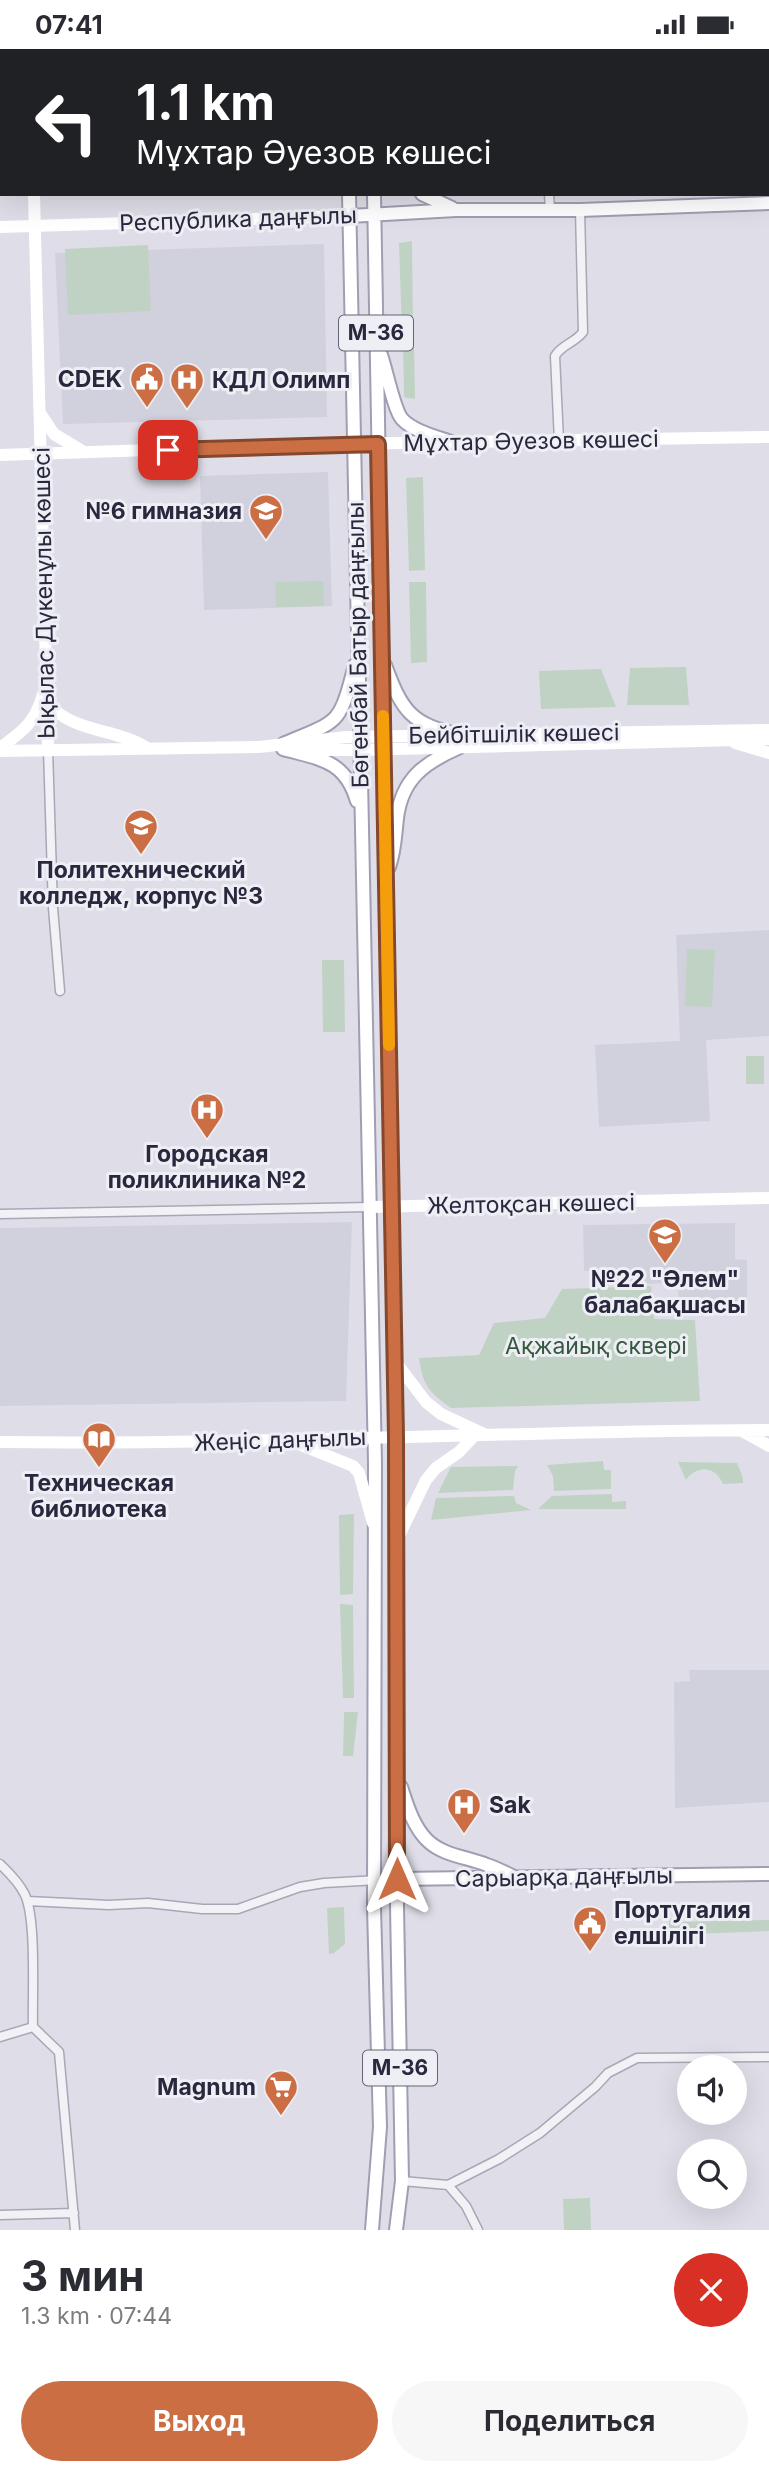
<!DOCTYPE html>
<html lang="ru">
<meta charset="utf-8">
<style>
:root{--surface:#fff;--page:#f7f7f7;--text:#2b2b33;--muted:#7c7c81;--accent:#cc6e44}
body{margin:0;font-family:Inter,sans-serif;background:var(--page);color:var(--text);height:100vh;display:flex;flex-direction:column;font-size:26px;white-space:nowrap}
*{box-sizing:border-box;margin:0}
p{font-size:23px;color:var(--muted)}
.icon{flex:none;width:38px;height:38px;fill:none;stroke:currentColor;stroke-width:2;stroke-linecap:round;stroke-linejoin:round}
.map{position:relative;height:2181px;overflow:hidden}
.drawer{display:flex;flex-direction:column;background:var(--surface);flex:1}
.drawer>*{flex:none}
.top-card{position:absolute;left:0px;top:0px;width:770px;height:147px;box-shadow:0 7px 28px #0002;background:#202124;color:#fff;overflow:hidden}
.tools{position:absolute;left:677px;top:2006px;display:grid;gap:14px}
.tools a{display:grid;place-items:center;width:70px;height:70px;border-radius:50%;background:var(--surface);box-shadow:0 7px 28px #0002;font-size:35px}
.pin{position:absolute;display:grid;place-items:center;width:60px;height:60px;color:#fff;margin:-30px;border-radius:14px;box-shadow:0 4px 10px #0006}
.me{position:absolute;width:77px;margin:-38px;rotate:0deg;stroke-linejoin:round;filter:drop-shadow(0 0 5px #0008)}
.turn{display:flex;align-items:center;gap:24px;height:147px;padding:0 21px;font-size:32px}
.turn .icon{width:91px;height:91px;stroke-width:2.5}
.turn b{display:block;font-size:49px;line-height:60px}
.round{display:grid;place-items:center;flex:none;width:74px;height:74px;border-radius:37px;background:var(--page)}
.headline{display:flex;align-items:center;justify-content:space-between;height:119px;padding:0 21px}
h1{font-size:42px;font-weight:700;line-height:52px}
.button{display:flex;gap:14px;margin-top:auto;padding:14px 21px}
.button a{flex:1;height:80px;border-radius:42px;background:var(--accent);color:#fff;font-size:28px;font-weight:700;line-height:80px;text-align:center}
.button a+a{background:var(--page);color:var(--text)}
.status{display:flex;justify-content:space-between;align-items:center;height:49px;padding:0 35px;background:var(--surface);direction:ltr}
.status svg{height:19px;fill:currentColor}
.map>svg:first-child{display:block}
</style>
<div class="status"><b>07:41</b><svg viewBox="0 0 49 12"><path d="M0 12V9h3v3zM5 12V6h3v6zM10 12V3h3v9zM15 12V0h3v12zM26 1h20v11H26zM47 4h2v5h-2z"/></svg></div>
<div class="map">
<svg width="769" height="2181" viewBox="0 0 769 2181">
<rect width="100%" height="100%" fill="#dfdee8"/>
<!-- built -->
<path fill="#d1d0dd" d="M324,195L327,368L63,375L55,204Z
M328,423L332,557L204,561L200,427Z
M769,881V987L706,991L710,1072L599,1078L595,996L680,992L676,886Z
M352,1173L346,1352L0,1357V1179Z
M735,1174V1210L747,1211V1263L679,1264L678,1234L594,1236L593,1222H584L583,1176Z
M689,1621H769V1753L675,1759L674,1633L690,1632Z"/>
<!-- green -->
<path fill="#c0d2c3" d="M412,192L413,282L402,285L399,194Z
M148,196L151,262L68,266L65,200Z
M403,290L414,293L415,350L404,348Z
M423,428L425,521L409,522L406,429Z
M323,532L324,557L276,558L275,533Z
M409,533H426L427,613L411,614Z
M686,618L689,656H627L630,619Z
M601,620L616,658L541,660L539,622Z
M687,900L715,901L712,958L685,957Z
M322,911H344L345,983H323Z
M746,1007H764V1035H746Z
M651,1237L654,1270L695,1271L700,1352L451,1359C429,1343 423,1337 419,1309L479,1306L494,1274L545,1269L562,1240Z
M603,1412L604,1421H611V1440L554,1442L553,1427L547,1416Z
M678,1413L737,1414L742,1426L743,1434L723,1435C716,1417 697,1415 686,1431Z
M518,1417L515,1422L513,1441L438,1444L451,1418Z
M612,1445V1453L626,1452V1460H538L552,1447Z
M514,1447L516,1454L531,1461L431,1471L436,1449Z
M354,1465L353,1545L340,1546L339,1466Z
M340,1555L353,1556L354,1649H343Z
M344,1663H358L353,1707H343Z
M344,1858L345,1895L334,1904L329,1905L327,1859Z
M675,1868L676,1873L769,1871V1882L669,1886V1870Z
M590,2149L591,2181H564L563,2150Z"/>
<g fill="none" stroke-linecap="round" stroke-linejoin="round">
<!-- street casing -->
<g stroke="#a9a7b5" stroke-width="11">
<path id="street" d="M542,2V0
M549,145L550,161
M559,392L555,307C562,295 575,294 583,283L580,161
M48,700L53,859L60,942
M0,1165L370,1158
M0,1815C9,1824 18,1832 24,1844C37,1867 32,1948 33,1978L59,2003L75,2181
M28,1852L109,1856L148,1854L202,1860H238L300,1838L324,1834L397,1830
M0,1988L33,1978
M402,2132L448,2136L466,2157L478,2181
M448,2136L499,2110L540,2084L595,2038L608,2024L637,2009L769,2008
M0,2166L74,2164"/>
</g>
<!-- primary casing -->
<g stroke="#9f9eb3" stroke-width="16">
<path id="primary" d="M347,0V2
M372,0V2
M349,145L375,1414L374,1859L380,2078L372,2181
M374,145L396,1388L397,1857L402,2132L396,2181
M422,145L452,159
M349,167L456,161H580L769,154
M381,306C386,320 394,361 402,370C414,383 438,388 454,394
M385,616C402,662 411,676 461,686
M283,695C340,671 339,677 355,616
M283,700C320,710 345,711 357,752
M389,818C395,801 395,787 397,769C402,730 424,714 458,699
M401,1738C407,1756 413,1777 427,1791C443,1807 468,1808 487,1816C496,1819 504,1823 512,1827
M397,1830L769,1825"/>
</g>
<!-- street -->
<use href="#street" stroke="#f2f1f6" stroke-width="8"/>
<!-- secondary -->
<path stroke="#fff" stroke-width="12" d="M30,0V2
M34,145L48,700
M0,178L349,167
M40,364L54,385L82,402
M0,406L335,395L769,388
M47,653C73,685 114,678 147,699
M735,694L769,704
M0,699C23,682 35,674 43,645
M298,701H360L769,690
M0,702L259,698L346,688L769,681
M370,1158L769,1149
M395,1312L426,1353L441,1365L486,1386
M744,1383L769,1397
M291,1392L353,1417L359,1424L373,1474
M0,1393C256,1396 513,1382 769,1381
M396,1493L426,1431L436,1419L459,1403L473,1388"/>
<!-- primary -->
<use href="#primary" stroke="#fff" stroke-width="12"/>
</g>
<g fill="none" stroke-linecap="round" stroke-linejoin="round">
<!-- route casing -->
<g stroke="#85482c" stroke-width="18">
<path id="route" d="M168,401L378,395L396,1388L397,1830"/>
</g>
<!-- route -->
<use href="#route" stroke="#cc6e44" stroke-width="12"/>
<!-- slow -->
<path stroke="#f59e0b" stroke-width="12" d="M383,667L389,996"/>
</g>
<!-- icons -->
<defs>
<g id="civic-pin" transform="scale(1.75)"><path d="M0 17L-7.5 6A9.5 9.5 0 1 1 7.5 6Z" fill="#cc6e44" stroke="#eeeef5"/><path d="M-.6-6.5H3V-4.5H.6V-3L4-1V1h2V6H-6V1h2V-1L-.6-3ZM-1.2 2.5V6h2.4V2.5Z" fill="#fff"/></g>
<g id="hospital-pin" transform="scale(1.75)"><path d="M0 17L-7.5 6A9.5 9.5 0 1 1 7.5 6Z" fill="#cc6e44" stroke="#eeeef5"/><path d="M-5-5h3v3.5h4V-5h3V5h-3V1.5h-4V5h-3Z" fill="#fff"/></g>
<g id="school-pin" transform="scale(1.75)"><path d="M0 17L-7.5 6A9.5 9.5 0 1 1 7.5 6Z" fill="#cc6e44" stroke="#eeeef5"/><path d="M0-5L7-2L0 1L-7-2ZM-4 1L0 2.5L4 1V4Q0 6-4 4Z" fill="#fff"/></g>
<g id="university-pin" transform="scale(1.75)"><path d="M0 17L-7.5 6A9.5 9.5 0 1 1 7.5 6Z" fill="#cc6e44" stroke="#eeeef5"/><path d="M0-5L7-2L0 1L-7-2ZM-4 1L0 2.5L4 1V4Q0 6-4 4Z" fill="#fff"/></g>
<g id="library-pin" transform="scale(1.75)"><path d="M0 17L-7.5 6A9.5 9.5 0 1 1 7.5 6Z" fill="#cc6e44" stroke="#eeeef5"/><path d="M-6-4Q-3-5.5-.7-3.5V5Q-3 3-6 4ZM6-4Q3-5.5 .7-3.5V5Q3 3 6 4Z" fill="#fff"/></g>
<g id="supermarket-pin" transform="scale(1.75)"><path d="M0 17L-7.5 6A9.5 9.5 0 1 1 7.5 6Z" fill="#cc6e44" stroke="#eeeef5"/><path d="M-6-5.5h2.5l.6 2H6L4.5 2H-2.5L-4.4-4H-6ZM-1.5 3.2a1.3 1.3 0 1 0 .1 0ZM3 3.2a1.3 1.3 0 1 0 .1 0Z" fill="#fff"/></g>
</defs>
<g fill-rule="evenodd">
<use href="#civic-pin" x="147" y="330"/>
<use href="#hospital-pin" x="187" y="331"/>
<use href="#school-pin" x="266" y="462"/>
<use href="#university-pin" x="141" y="777"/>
<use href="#hospital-pin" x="207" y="1061"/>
<use href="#school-pin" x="665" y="1186"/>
<use href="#library-pin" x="99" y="1390"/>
<use href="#hospital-pin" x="464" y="1756"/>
<use href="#civic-pin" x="590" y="1874"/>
<use href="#supermarket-pin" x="281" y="2038"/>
</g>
<g text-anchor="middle" stroke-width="6" stroke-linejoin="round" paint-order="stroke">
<!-- shield labels -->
<g fill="#eeeef5" stroke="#656375" stroke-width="2">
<rect x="339" y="266.5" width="74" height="35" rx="5"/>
<rect x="363" y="2001.5" width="74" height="35" rx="5"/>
</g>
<g font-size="21" font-weight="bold" fill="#2a283e">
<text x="376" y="291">M-36</text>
<text x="400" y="2026">M-36</text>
</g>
<!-- street labels -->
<g font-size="23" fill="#2a283e" stroke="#eeeef5">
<text transform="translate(238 170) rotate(-2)" y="8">Республика даңғылы</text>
<text transform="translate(531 392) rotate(-1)" y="8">Мұхтар Әуезов көшесі</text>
<text transform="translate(44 544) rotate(-91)" y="8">Ықылас Дүкенұлы көшесі</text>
<text transform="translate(358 596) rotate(-91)" y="8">Бөгенбай Батыр даңғылы</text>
<text transform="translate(514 685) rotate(-1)" y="8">Бейбітшілік көшесі</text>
<text transform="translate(531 1155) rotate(-1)" y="8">Желтоқсан көшесі</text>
<text transform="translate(280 1391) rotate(-2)" y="8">Жеңіс даңғылы</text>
<text transform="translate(564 1828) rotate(-1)" y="8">Сарыарқа даңғылы</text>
</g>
<!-- poi labels -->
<g font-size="23" font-weight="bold" fill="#2a283e" stroke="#eeeef5">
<text x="122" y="338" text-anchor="end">CDEK</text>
<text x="212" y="339" text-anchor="start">КДЛ Олимп</text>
<text x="242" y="470" text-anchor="end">№6 гимназия</text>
<text x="141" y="829">Политехнический<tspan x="141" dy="26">колледж, корпус №3</tspan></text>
<text x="207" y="1113">Городская<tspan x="207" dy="26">поликлиника №2</tspan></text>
<text x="665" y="1238">№22 "Әлем"<tspan x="665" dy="26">балабақшасы</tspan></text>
<text x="99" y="1442">Техническая<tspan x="99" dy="26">библиотека</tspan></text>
<text x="489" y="1764" text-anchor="start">Sak</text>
<text x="614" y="1869" text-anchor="start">Португалия<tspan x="614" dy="26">елшілігі</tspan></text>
<text x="256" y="2046" text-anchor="end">Magnum</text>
</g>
<!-- park labels -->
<g font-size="23" fill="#355a3f" stroke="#eeeef5">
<text x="596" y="1305">Ақжайық сквері</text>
</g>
</g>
</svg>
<div class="tools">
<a><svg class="icon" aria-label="sound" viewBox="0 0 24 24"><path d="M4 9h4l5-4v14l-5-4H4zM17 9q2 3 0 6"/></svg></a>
<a><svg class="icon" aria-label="search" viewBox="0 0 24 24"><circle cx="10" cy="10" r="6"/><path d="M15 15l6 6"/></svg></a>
</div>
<div class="pin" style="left:168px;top:401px;background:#d93025"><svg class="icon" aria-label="arrive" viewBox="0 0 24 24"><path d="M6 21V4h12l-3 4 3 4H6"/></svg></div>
<svg class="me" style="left:397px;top:1830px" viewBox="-20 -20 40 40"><path d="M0-17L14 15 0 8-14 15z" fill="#cc6e44" stroke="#fff" stroke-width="4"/></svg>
<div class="top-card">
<div class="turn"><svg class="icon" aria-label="left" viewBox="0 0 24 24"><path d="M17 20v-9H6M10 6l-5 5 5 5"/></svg><div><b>1.1 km</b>Мұхтар Әуезов көшесі</div></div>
</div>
</div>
<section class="drawer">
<div class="headline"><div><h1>3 мин</h1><p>1.3 km · 07:44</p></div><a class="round" style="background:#d93025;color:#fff"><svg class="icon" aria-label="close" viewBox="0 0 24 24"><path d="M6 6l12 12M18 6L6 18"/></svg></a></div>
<div class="button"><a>Выход</a><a>Поделиться</a></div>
</section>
